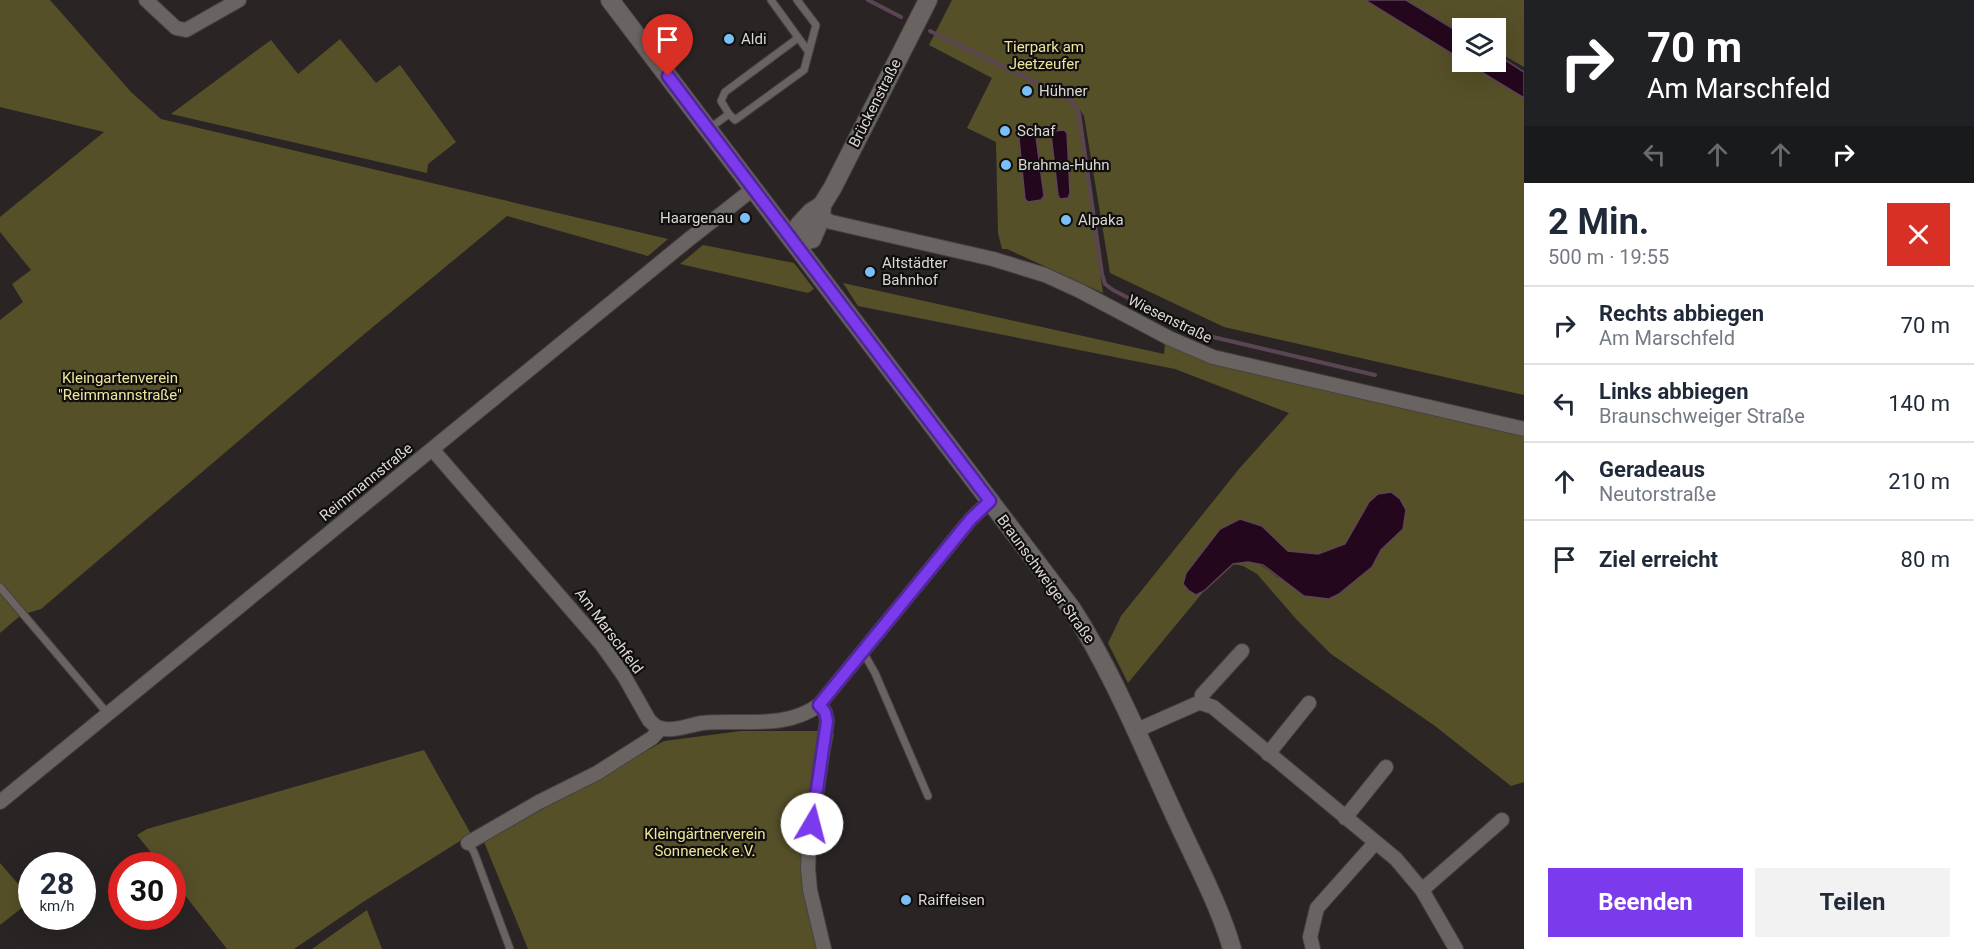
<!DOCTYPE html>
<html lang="de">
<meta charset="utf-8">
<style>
:root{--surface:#fff;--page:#f2f2f3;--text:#1f2937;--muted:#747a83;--line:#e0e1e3;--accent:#7c3aed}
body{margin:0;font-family:Roboto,sans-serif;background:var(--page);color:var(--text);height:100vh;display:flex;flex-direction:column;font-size:22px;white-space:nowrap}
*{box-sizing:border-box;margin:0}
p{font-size:20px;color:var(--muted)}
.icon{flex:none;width:33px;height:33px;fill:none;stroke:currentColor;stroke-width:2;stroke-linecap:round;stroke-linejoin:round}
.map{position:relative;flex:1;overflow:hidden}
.details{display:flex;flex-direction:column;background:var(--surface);width:450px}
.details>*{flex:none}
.guide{background:#202124;color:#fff;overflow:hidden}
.tools{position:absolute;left:1452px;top:18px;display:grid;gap:12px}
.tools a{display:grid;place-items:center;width:54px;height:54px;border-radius:0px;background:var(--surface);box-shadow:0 6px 24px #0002;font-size:30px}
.speed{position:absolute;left:18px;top:852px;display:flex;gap:12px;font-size:30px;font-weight:700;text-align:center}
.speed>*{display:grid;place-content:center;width:78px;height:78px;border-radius:50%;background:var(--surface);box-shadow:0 6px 24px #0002;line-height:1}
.speed small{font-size:15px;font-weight:400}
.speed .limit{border:9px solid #d22;background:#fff;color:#111}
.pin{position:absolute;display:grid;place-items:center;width:51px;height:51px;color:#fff;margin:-62px -26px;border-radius:50% 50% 50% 0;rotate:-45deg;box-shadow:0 0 6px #0007}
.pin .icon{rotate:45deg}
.me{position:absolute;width:66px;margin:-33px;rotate:8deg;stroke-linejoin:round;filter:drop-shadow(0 0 4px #0008)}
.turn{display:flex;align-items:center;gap:21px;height:126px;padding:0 24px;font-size:27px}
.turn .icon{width:78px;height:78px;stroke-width:2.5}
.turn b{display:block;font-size:42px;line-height:51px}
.lanes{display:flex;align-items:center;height:57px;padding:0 24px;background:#0003;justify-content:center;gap:30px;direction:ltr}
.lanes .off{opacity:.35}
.round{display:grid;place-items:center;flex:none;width:63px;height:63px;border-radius:0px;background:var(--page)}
.summary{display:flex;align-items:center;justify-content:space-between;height:102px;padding:0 24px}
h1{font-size:36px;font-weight:700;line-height:45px}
.action{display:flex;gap:12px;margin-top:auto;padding:12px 24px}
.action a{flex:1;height:69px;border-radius:0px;background:var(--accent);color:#fff;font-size:24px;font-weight:700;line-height:69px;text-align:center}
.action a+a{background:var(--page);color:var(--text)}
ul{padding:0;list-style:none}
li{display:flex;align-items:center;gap:18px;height:78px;padding:0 24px;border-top:2px solid var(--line)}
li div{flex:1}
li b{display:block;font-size:22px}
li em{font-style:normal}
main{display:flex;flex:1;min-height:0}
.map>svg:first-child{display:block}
</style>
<main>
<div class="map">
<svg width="1524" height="949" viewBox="0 0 1524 949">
<rect width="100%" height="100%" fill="#2a2524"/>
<!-- green -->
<path fill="#555028" d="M0,0H50L131,92L161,119L668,239L648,256L507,216L362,336L41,609L21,615L0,633V320L23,302L12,284L31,270L0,232V217L104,132L0,107Z
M952,0H1365L1524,98V395L1224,327L1110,273L1084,116L1080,110L1078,113L1103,293L1007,249H1002L998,233L996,142L967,128L992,78L929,45Z
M1406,0H1524V67L1496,51V28H1462V33Z
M340,39L376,83L400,65L456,142L428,164L427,173L171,114L271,40L298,74Z
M703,245L794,263L814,289L808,293L680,264Z
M843,283L1164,354L1165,342L1524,431V782L1511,786L1435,726L1331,654L1297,620L1257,574L1243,566L1233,564C1257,561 1260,563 1278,578L1372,567L1381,550L1403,529L1369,502L1345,544L1318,554L1288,551L1262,526L1231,523L1220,529L1186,573L1196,595L1204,591L1128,683L1108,643L1121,616L1239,469L1289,413L1175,369L858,306Z
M741,731H817L834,734L822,794L813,864L822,949H528L484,842L664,741Z
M424,750L471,834L363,902L294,949H227L173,880L172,866L161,865L137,835L147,829Z
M0,863L32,900L0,925Z
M367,910L382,949H312Z"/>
<!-- water -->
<path fill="#24071d" stroke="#5b4554" stroke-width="1.5" d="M1365,0H1406L1462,34V60Z
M1496,54L1524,72V98L1465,62H1496Z
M1064,130L1067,133L1070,193L1068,198L1060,199L1058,195L1051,134L1053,131Z
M1033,133L1036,137L1044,196L1041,200L1028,202L1025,199L1019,139L1022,135Z
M1391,492L1400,499L1406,510L1403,529L1381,550L1372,567L1339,594L1329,599L1304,596L1263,565L1248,562L1233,564L1204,591L1196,595L1189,591L1183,584L1186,573L1220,529L1240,519L1262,526L1288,551L1318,554L1345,544L1369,502L1378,494Z"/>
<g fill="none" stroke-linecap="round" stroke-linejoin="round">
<!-- stream -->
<path stroke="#5b4554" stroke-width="4" d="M868,0L901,17
M930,31L1062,95L1072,102L1079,113L1102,274L1105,284L1113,290L1196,333L1375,375"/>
<!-- lane casing -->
<g stroke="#474241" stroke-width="9">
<path id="lane" d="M771,0L808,51
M729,114L721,101L725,92L798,38
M710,128L729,114L735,120L804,70L816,25L797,0
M0,587L108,714
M863,652L875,673L928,796
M468,843L474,852L510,949"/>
</g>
<!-- street casing -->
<g stroke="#474241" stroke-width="16">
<path id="street" d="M146,0L176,28L186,30L239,0
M815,214L831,222L993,259L1045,275L1080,291L1169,338L1213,357L1524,429
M432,449L602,645L624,676L649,720C654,725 658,729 665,729C676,731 690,725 702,723C742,719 785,730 819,705L971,519L990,501
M1201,703L1202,695L1242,651
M819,705L825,712L827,721L809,845L808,868L810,890L824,949
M1135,731L1196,704L1201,703L1213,707L1396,859L1422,890L1456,949
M1268,754L1309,703
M0,802L688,240L753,189
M1345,818L1386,767
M468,843L539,802L597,773L652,738L661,728
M1422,890L1502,820
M1313,949L1310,937L1317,908L1375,843"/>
</g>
<!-- secondary casing -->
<g stroke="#474241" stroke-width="20">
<path id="secondary" d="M610,0L1072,609C1113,673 1142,745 1174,814C1193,856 1220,906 1232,949
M795,243L799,225L811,212L822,205L833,187L928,0
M795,243L812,239L821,218L822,205"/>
</g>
<!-- lane -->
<use href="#lane" stroke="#696461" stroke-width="7"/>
<!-- street -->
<use href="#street" stroke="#696461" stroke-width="14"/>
<!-- secondary -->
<use href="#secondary" stroke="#696461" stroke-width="18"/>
</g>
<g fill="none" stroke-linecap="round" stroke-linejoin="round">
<!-- route casing -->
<g stroke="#51269a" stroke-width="15">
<path id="route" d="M668,76L990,501L971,519L819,705L825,712L827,721L812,824"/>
</g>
<!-- route -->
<use href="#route" stroke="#7c3aed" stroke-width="10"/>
</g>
<!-- markers -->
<g fill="#7abff8" stroke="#110f0e" stroke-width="2">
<circle cx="729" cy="39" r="6"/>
<circle cx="1027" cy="91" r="6"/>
<circle cx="1005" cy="131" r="6"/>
<circle cx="1006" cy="165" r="6"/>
<circle cx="745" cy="218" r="6"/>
<circle cx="1066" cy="220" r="6"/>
<circle cx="870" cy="272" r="6"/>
<circle cx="906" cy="900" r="6"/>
</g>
<g text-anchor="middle" stroke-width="4.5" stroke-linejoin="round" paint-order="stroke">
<!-- poi labels -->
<g font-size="15" fill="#dad7d6" stroke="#110f0e" text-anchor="start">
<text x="741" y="44">Aldi</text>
<text x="1039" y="96">Hühner</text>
<text x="1017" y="136">Schaf</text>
<text x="1018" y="170">Brahma-Huhn</text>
<text x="733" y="223" text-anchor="end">Haargenau</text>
<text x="1078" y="225">Alpaka</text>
<text x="882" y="268">Altstädter<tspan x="882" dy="17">Bahnhof</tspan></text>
<text x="918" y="905">Raiffeisen</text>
</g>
<!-- park labels -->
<g font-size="15" fill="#ede59d" stroke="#110f0e">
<text x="1044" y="52">Tierpark am<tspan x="1044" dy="17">Jeetzeufer</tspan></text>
<text x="120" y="383">Kleingartenverein<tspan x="120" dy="17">"Reimmannstraße"</tspan></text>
<text x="705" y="839">Kleingärtnerverein<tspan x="705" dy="17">Sonneneck e.V.</tspan></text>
</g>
<!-- street labels -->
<g font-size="15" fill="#dad7d6" stroke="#110f0e">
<text transform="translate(875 103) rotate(-63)" y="5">Brückenstraße</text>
<text transform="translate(1170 319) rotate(26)" y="5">Wiesenstraße</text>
<text transform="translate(366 482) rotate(-39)" y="5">Reimmannstraße</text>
<text transform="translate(1046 579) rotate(54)" y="5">Braunschweiger Straße</text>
<text transform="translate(609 631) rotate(53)" y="5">Am Marschfeld</text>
</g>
</g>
</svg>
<div class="tools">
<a><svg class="icon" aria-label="layers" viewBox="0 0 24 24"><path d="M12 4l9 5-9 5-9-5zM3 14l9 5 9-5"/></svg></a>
</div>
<div class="speed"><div>28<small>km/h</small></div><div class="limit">30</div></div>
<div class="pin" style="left:668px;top:76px;background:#d93025"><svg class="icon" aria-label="arrive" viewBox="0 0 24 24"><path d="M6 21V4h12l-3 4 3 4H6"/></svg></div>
<svg class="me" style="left:812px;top:824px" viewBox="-20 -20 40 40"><circle r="19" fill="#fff"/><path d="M0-13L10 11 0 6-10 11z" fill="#7c3aed"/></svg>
</div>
<section class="details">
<div class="guide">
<div class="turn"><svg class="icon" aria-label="right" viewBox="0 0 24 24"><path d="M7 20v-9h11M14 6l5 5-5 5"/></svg><div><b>70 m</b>Am Marschfeld</div></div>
<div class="lanes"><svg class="icon off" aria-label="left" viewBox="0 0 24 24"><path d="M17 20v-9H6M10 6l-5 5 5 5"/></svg><svg class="icon off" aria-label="ahead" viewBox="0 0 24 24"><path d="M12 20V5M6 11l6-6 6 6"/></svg><svg class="icon off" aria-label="ahead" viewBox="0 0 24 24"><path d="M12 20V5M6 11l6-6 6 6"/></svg><svg class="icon" aria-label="right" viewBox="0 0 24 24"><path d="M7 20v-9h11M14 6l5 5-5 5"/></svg></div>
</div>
<div class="summary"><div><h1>2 Min.</h1><p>500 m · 19:55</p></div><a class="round" style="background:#d93025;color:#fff"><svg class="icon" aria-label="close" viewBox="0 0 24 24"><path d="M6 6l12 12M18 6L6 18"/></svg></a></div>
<ul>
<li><svg class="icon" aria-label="right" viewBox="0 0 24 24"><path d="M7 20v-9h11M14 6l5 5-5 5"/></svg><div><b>Rechts abbiegen</b><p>Am Marschfeld</p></div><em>70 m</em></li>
<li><svg class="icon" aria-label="left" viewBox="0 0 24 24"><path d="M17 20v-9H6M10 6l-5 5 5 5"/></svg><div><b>Links abbiegen</b><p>Braunschweiger Straße</p></div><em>140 m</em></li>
<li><svg class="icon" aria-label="ahead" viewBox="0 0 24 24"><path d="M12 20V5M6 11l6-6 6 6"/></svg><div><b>Geradeaus</b><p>Neutorstraße</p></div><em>210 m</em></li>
<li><svg class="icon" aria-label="arrive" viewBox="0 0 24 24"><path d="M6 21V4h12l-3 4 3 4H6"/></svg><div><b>Ziel erreicht</b></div><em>80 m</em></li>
</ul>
<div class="action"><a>Beenden</a><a>Teilen</a></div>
</section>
</main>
